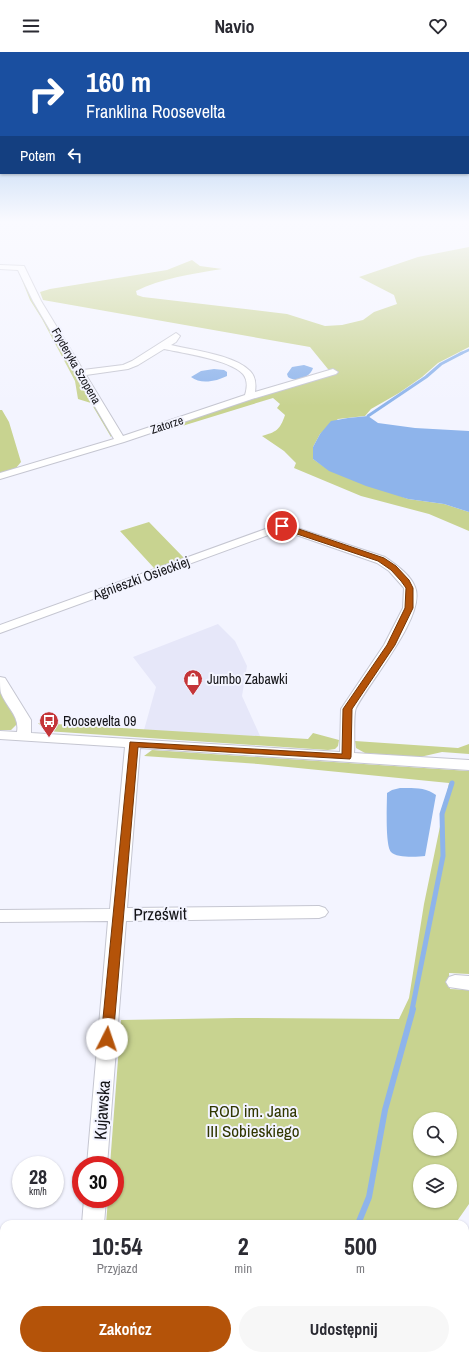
<!DOCTYPE html>
<html lang="pl">
<meta charset="utf-8">
<style>
:root{--surface:#fff;--page:#f7f7f7;--text:#2b2b33;--muted:#7c7c81;--accent:#b45309}
body{margin:0;font-family:"Archivo Narrow",sans-serif;background:var(--page);color:var(--text);height:100vh;display:flex;flex-direction:column;font-size:15px;white-space:nowrap}
*{box-sizing:border-box;margin:0}
p{font-size:13px;color:var(--muted)}
.icon{flex:none;width:22px;height:22px;fill:none;stroke:currentColor;stroke-width:2;stroke-linecap:round;stroke-linejoin:round}
.map{position:relative;flex:1;overflow:hidden}
.side{position:absolute;left:0px;top:1168px;width:469px;height:140px;display:flex;flex-direction:column;background:var(--surface);border-radius:12px 12px 0 0;box-shadow:0 1px 3px #0004}
.side>*{flex:none}
.hud{position:absolute;left:0px;top:0px;width:469px;height:122px;box-shadow:0 1px 3px #0004;background:#1a4fa0;color:#fff;overflow:hidden}
.buttons{position:absolute;left:413px;top:1060px;display:grid;gap:8px}
.buttons a{display:grid;place-items:center;width:44px;height:44px;border-radius:50%;background:var(--surface);box-shadow:0 1px 3px #0004;font-size:20px}
.speed{position:absolute;left:12px;top:1104px;display:flex;gap:8px;font-size:20px;font-weight:700;text-align:center}
.speed>*{display:grid;place-content:center;width:52px;height:52px;border-radius:50%;background:var(--surface);box-shadow:0 1px 3px #0004;line-height:1}
.speed small{font-size:10px;font-weight:400}
.speed .limit{border:6px solid #d22;background:#fff;color:#111}
.pin{position:absolute;display:grid;place-items:center;width:34px;height:34px;color:#fff;margin:-17px;border:2px solid #fff;border-radius:50%;box-shadow:0 1px 4px #0007}
.me{position:absolute;width:44px;margin:-22px;rotate:4deg;stroke-linejoin:round;filter:drop-shadow(0 0 3px #0008)}
.turn{display:flex;align-items:center;gap:14px;height:84px;padding:0 20px;font-size:18px}
.turn .icon{width:52px;height:52px;stroke-width:2.5}
.turn b{display:block;font-size:28px;line-height:34px}
.then{display:flex;align-items:center;height:38px;padding:0 20px;background:#0003;gap:8px;font-size:15px}
.eta{display:flex;justify-content:space-evenly;align-items:center;height:68px;text-align:center}
.eta b{font-size:24px;font-weight:700;line-height:28px}
.button{display:flex;gap:8px;margin-top:auto;padding:8px 20px}
.button a{flex:1;height:46px;border-radius:24px;background:var(--accent);color:#fff;font-size:16px;font-weight:700;line-height:46px;text-align:center}
.button a+a{background:var(--page);color:var(--text)}
header{display:flex;justify-content:space-between;align-items:center;height:52px;padding:0 20px;background:var(--surface);font-size:18px;font-weight:700}
.map>svg:first-child{display:block}
</style>
<header><svg class="icon" aria-label="menu" viewBox="0 0 24 24"><path d="M4 6h16M4 12h16M4 18h16"/></svg>Navio<svg class="icon" aria-label="heart" viewBox="0 0 24 24"><path d="M12 20l-8-8c-3-5 5-10 8-4 3-6 11-1 8 4z"/></svg></header>
<div class="map">
<svg width="469" height="1308" viewBox="0 0 469 1308">
<rect width="100%" height="100%" fill="#f3f4ff"/>
<!-- built -->
<path fill="#e6e7f9" d="M218,572L235,589L247,614L242,644L261,686L144,678L156,635L133,605Z"/>
<!-- green -->
<path fill="#c8d390" fill-rule="evenodd" d="M469,195V295L438,311L422,325L399,341L371,357L365,364L338,367L320,382L313,395V407L323,414L408,447L444,452L469,460V479L429,462L361,444L294,416L296,411L284,399L262,384C276,380 280,378 285,363L277,356L280,352L273,346L153,383L150,380L332,322L310,295L43,248L40,240L50,237L167,218L192,208L200,214L222,217C192,222 162,226 136,239L137,243L143,245L287,262L325,274L342,273L363,268L374,260L397,252L394,243L359,225L418,205Z
M14,218H20L112,383L111,385L91,351L78,347L75,329L42,267L30,248L20,223L18,219Z
M0,358H2L9,370L21,410L16,416L0,421Z
M149,470L184,506L154,516L120,479Z
M0,640L18,671L11,678H0Z
M38,671L308,687L313,681L339,688L338,694L335,697L328,698L46,679Z
M355,689L458,696L469,692V702L442,700L420,705L365,701L356,696Z
M152,698L469,719V922L449,921L450,937L469,938V1152L455,1172H106L108,1147H115V1113H110L121,968L236,966L399,967L409,946L424,852L449,731L258,712L144,704ZM420,1067H450V1097H420ZM420,1119H450V1149H420Z
M96,1304H371L369,1308H96Z"/>
<!-- water -->
<path fill="#8eb4eb" d="M304,313L313,316C311,325 295,331 288,325L287,322L292,315Z
M214,317L224,318L227,320V324C217,329 201,333 191,325L201,319Z
M368,364L378,371L415,376L469,379V460L444,452L408,447L366,434L329,419L313,407V395L320,382L331,369L348,366Z
M400,736C412,736 426,735 436,743L425,804C417,805 396,806 391,800C385,793 387,752 387,741L392,738Z"/>
<g fill="none" stroke-linecap="round" stroke-linejoin="round">
<!-- stream-far3 -->
<path stroke="#8eb4eb" stroke-width="2.5" d="M460,302L469,298"/>
<!-- stream-far2 -->
<path stroke="#8eb4eb" stroke-width="3" d="M368,364L426,325L441,312L462,301"/>
<!-- stream-far1 -->
<path stroke="#8eb4eb" stroke-width="5" d="M412,958L443,804L442,762L452,731"/>
<!-- stream -->
<path stroke="#8eb4eb" stroke-width="6" d="M358,1172L369,1145L385,1058L413,957
M290,1308L293,1304"/>
<!-- minor casing -->
<g stroke="#c5c6d1" stroke-width="2">
<path id="minor" d="M0,213L24,214L41,249L83,318L123,313L132,309L176,281L180,284L176,290L171,293C192,298 235,303 250,319C256,325 256,333 255,340L333,317L338,320L336,322L252,347L124,390L0,427V421L114,387L33,249L18,218L0,217ZM164,297C184,301 230,308 243,322C248,328 247,337 245,343L123,384L86,323L128,317L138,313Z
M282,471L385,505C396,513 410,522 415,535C427,563 369,630 356,656C353,662 355,692 354,701L469,708V718L140,696L127,856L319,854L325,856L328,860L325,864L319,866L126,869L107,1113H87L108,869L0,870V858L110,857L125,695L0,687V679L17,680C20,664 6,655 1,641C0,637 0,630 0,625L5,626L31,668V681L340,700L341,657L384,593L403,556L404,536L389,519L377,511L282,478L0,581V573Z
M455,923L469,924V938L449,935L446,930L449,925Z
M84,1147H106L104,1172H82Z
M71,1304H95L94,1308H70Z"/>
</g>
<!-- minor -->
<use href="#minor" fill="#fff" fill-rule="evenodd"/>
</g>
<!-- sky -->
<linearGradient id="sky" x2="0" y2="1"><stop stop-color="#84b4e9"/><stop offset="0.48" stop-color="#fafaff"/><stop offset="1" stop-color="#fafaff" stop-opacity="0"/></linearGradient>
<rect width="469" height="354" fill="url(#sky)"/>
<!-- route -->
<path fill="#b45309" stroke="#753606" d="M279,472H284L384,506L396,514L409,528L413,536V556L395,593L352,657L351,705L350,707L138,695L113,987L111,991L107,992L103,991L101,987L130,690L342,702L343,657L387,593L405,556L406,536L401,529L391,518L378,509L279,476Z"/>
<!-- icons -->
<defs>
<g id="shop-pin" transform="scale(1)"><path d="M0 17L-7.5 6A9.5 9.5 0 1 1 7.5 6Z" fill="#c43539" stroke="#f3f4ff"/><path d="M-5-2.5h2.3a2.7 3.5 0 0 1 5.4 0H5L5.5 6h-11ZM-1.5-2.5h3a1.5 2.3 0 0 0-3 0Z" fill="#fff"/></g>
<g id="bus-pin" transform="scale(1)"><path d="M0 17L-7.5 6A9.5 9.5 0 1 1 7.5 6Z" fill="#c43539" stroke="#f3f4ff"/><path d="M-5-6H5V4H4V6H2V4H-2V6H-4V4H-5ZM-3.5-4V0h7V-4ZM-3.5 1.2v1.5H-2V1.2ZM2 1.2v1.5H3.5V1.2Z" fill="#fff"/></g>
</defs>
<g fill-rule="evenodd">
<use href="#shop-pin" x="193" y="627"/>
<use href="#bus-pin" x="49" y="669"/>
</g>
<g text-anchor="middle" stroke-width="4" stroke-linejoin="round" paint-order="stroke">
<!-- far-street labels -->
<g font-size="12" fill="#141418" stroke="#f3f4ff">
<text transform="translate(76 314) rotate(60)" y="4">Fryderyka Szopena</text>
<text transform="translate(167 373) rotate(-18)" y="4">Zatorze</text>
</g>
<!-- street labels -->
<g font-size="14" fill="#141418" stroke="#f3f4ff">
<text transform="translate(141 526) rotate(-20)" y="5">Agnieszki Osieckiej</text>
</g>
<!-- poi labels -->
<g font-size="14" fill="#141418" stroke="#f3f4ff" text-anchor="start">
<text x="207" y="632">Jumbo Zabawki</text>
<text x="63" y="674">Roosevelta 09</text>
</g>
<!-- near-street labels -->
<g font-size="17" fill="#141418" stroke="#f3f4ff">
<text transform="translate(160 862) rotate(-1)" y="6">Prześwit</text>
<text transform="translate(102 1058) rotate(-86)" y="6">Kujawska</text>
</g>
<!-- near-park labels -->
<g font-size="17" fill="#313701" stroke="#f3f4ff">
<text x="253" y="1065">ROD im. Jana<tspan x="253" dy="20">III Sobieskiego</tspan></text>
</g>
</g>
</svg>
<div class="buttons">
<a><svg class="icon" aria-label="search" viewBox="0 0 24 24"><circle cx="10" cy="10" r="6"/><path d="M15 15l6 6"/></svg></a>
<a><svg class="icon" aria-label="layers" viewBox="0 0 24 24"><path d="M12 4l9 5-9 5-9-5zM3 14l9 5 9-5"/></svg></a>
</div>
<div class="speed"><div>28<small>km/h</small></div><div class="limit">30</div></div>
<div class="pin" style="left:282px;top:474px;background:#d93025"><svg class="icon" aria-label="arrive" viewBox="0 0 24 24"><path d="M6 21V4h12l-3 4 3 4H6"/></svg></div>
<svg class="me" style="left:107px;top:987px" viewBox="-20 -20 40 40"><circle r="19" fill="#fff"/><path d="M0-13L10 11 0 6-10 11z" fill="#b45309"/></svg>
<div class="hud">
<div class="turn"><svg class="icon" aria-label="right" viewBox="0 0 24 24"><path d="M7 20v-9h11M14 6l5 5-5 5"/></svg><div><b>160 m</b>Franklina Roosevelta</div></div>
<div class="then">Potem<svg class="icon" aria-label="left" viewBox="0 0 24 24"><path d="M17 20v-9H6M10 6l-5 5 5 5"/></svg></div>
</div>
<section class="side">
<div class="eta">
<div><b>10:54</b><p>Przyjazd</p></div>
<div><b>2</b><p>min</p></div>
<div><b>500</b><p>m</p></div>
</div>
<div class="button"><a>Zakończ</a><a>Udostępnij</a></div>
</section>
</div>
